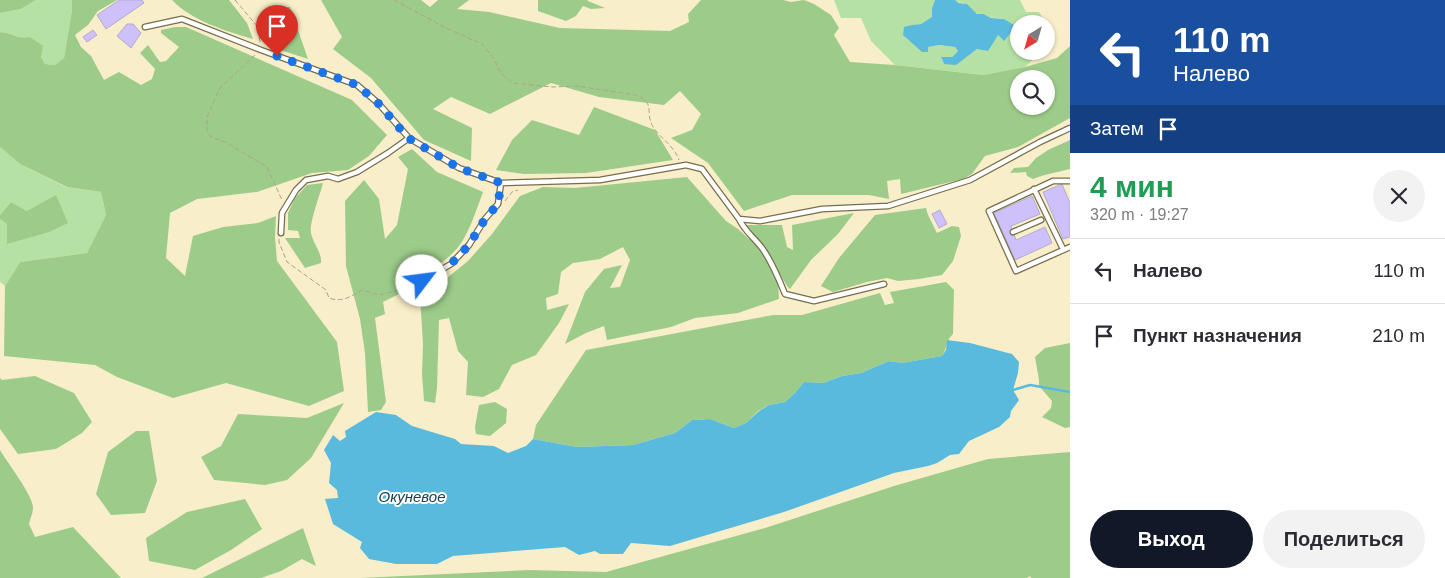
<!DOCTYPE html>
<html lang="ru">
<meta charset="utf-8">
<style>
:root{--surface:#fff;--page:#f2f2f3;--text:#2b2b33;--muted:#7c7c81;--line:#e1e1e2;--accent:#111827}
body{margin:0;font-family:Arial,sans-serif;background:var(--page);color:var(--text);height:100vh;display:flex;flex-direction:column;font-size:19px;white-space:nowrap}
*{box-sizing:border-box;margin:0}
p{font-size:16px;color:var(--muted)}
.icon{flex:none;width:28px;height:28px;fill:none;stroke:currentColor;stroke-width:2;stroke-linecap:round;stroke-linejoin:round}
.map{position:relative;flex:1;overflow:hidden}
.sheet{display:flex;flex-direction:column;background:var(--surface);width:375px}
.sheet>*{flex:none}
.hud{background:#1a4fa0;color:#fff;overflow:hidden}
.needle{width:32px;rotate:217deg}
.buttons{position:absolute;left:1010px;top:15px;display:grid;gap:10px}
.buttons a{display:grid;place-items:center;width:45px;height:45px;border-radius:50%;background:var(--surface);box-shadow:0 1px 4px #0004;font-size:25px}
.pin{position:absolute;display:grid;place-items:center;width:42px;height:42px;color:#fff;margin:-51px -21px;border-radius:50% 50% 50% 0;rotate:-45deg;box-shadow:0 0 5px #0007}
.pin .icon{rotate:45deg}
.me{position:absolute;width:55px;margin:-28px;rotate:60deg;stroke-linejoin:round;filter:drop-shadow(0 0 4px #0008)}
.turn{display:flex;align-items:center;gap:18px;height:105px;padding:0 20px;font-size:22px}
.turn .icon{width:65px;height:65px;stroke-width:2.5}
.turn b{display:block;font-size:35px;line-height:42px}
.then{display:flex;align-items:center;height:48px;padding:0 20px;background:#0003;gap:10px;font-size:19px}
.round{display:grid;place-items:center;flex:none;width:52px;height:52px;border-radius:26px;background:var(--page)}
.head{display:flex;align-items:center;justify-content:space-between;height:85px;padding:0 20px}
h1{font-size:30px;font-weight:600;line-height:38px;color:#1e9e55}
.button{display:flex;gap:10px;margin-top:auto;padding:10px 20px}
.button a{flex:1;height:58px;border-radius:30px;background:var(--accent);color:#fff;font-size:20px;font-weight:600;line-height:58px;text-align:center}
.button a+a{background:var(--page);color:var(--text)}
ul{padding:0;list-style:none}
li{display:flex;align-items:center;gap:15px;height:65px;padding:0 20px;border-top:1px solid var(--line)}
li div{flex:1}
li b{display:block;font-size:19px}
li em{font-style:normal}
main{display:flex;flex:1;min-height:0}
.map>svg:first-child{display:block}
</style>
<main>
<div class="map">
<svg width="1070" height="578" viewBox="0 0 1070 578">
<rect width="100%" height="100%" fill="#f8eec9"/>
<!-- green -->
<path fill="#b5e2a4" d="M36,0H72V10L64,58L55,65L45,64L30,37C16,39 13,33 0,32V13L21,9Z
M834,0H935L932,8L933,17L921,24L912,25L927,47L939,45L955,47L958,51L952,57L941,58L944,64L977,49L998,35L1003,40L1004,19C996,18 983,17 976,13C972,11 970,6 966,4C962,2 959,3 955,0H1020L1026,12H1039L1046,24H1019V51H1042L1025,67L983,75L895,65L871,41L861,18H841Z
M0,147L20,164L66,187L101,192L106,215L87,253L20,262L5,286L0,282V219L7,223L8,244L27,211L11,202L0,215Z"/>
<!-- forest -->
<path fill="#9dcc8a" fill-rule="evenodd" d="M0,0H36L21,9L0,13Z
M72,0H117L98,11L88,25L75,35L81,47L91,56L104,80L119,72L141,85L152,79L155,69L140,53L148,45L160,62L166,61L179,47L161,33V30L175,27H186L352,100L387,135L369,156L348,170L312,173L257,192L197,199L170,213L166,258L185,276L193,236L223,227L258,223L276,216L275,238L277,261L337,342L344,391L309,406L226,383L173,398L117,377L95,365L4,356L5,286L20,262L87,253L106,215L101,192L67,187L20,164L0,147V32C13,33 16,39 30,37L43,46L41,57L45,64L55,65L64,58L72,10Z
M172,0H229L247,23L253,39C226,31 192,21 172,0Z
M321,0H421L430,7L438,0H469L457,9L489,12L560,28L670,31L689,22L688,14L701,0H783L791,2L804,0L814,4L831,15L839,28L834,35L850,62L895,65L983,75L1025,67L1057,58L1070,46V118L1018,147L985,156L972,174L963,179L901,194L900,179L887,181L889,199L869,195H792L744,211L708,163L671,138L692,130L701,114L680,91L664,105L599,97L551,83L490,114L451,97L433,109L472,128L471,161L424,140L371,78L333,49L342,37ZM1019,79H1046V106H1019Z
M538,0H587L588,1L605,8L591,9L583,6L576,16L566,21L538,11Z
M290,7L308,59L271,47V8Z
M594,107L655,130L673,160L586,173L524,174L496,170L512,140L532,120L579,135Z
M1070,140V169C1058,172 1045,174 1033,179L1027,176L1026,172L1010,173L1014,168L1028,167L1036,158L1048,150Z
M412,149L437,172L483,192C477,208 469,233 459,246C444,265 422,276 400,283L399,294L383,302L385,314L375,318L386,402L381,410L368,412L365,353L360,319L346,266L345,201L364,180L379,199L385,239L397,225L408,169L398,157Z
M687,177L726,221L738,229L760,249L778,281L779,299L738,313L695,318L671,327L607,340L604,326L586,333L565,344L585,292L604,269L622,265L610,288L620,287L630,260L623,247L600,259L573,263L561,272L558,294L546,298L547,310L569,304L559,323L536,355L512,365L499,389L483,397L466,395L468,362L458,351L449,318L439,320L437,388L435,403L424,401L422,374L423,344L420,295L442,282L468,261L492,234L520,196L543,187L575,188Z
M323,183C320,195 309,223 311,233C313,244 322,252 321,263L305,268L285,238H300L298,231L288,230V213L295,198L307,185Z
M56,195L68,223L49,232L7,244V224L0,219V215L11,202L27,211Z
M926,208L928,215L937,233L952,226L959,227L961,236L953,261L942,275L919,279L898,281L887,278L867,282L833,292L821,286L839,258L875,215Z
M854,213L838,234L811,260L790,289L787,286L764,247L746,225H782L787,247L793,250L792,225Z
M946,282L954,290L953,334C945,342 948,347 942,356L902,363L889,361L861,373L842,376L823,383L804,382L794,394L785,402L769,405L758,411L746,423L734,428L710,419L692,420L675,433L633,445L577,447L533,439L536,425L586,350L773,315H802L880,293L885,305L894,303L890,292Z
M1070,343V427L1065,428L1042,417L1051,408L1052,401L1039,386V380L1035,357L1045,348Z
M35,376L74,393L92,422L82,433L56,449L18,454L0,429V378L2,380Z
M495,402L507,409L506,423L490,436L476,434L475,427L479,405Z
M344,403L311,458L287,480L265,485L214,480L201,457L221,446L238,414L307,418Z
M136,431H149L157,481L145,513L111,515L96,494L108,452Z
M0,450C7,462 34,497 33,508C33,513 30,519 29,524L35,537L73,527L121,578H0Z
M1070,452V578H1031L1030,576L1027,578H360L529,570L606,572L765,528L894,486L988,459Z
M245,499L262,529L231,550L195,570L149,561L146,538L187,512Z
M303,528L316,566L302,559L281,571L261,578H202Z"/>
<!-- water -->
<path fill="#5abadd" d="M935,0H955L959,3L967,4L977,14H983L991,18L1004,19L1014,25L1012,31L1004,41L998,35L988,51L977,49L956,65L944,64L941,57H952L958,51L955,47L939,45L928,47V52H922L903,35L904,27L912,25L921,24L932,17V8Z
M947,340L970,343L1012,354L1019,362L1018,373L1013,390L1019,400L1011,411L1010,417L999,427L969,441L959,454L950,455L937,463L928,466L894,473L784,512L670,546L631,543L623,554H600L595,551L579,555L565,547L453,556L437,564H396L369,559L360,548L362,542L333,524L325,499L338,498L337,490L329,483L331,463L324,450L333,435L340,441L346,437L345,431L376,412L396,415L412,426L455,439L461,444L494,446L508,453L526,446L533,439L577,447L633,445L675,433L692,420L710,419L734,428L746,423L759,411L769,405L785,402L794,394L804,382L823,383L842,376L861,373L889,361L902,363L942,356L946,350Z"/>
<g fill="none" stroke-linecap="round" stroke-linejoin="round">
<!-- stream -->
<path stroke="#5abadd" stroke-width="2.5" d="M1013,390L1030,385L1070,392"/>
</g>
<!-- building -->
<path fill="#cdc0fb" stroke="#b3acce" d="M119,0H142L144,3L106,29L97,15Z
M127,24H133L141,33L131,48L117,36Z
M93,30L97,35L87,42L83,37Z
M1062,184L1070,203V237L1063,239L1043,192Z
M1032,196L1040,214L1011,226L1016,240L1045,227L1052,243L1015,260L994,213Z
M940,210L947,224L939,228L932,214Z"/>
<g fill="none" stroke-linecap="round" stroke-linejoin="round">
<!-- service casing -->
<g stroke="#776e4d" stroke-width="7">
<path id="service" d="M145,27L182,19L261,50L357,85L378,103L409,138L459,168L501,183L600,180L686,165L702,169L739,219L760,221L822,209L888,206L970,180L1040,142L1070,128
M1070,181H1053L989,211L1016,271L1070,247
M1034,189L1063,249
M739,219C746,233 753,236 762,248C772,262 779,279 785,294L814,301L884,284
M1013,232L1041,220
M281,233L282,213L296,190L306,180L328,176L338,179L357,172L388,153L409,138
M422,281L451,264L469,245L485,219L498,204L501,183"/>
</g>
<!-- path -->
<path stroke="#aca489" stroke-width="1" stroke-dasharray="5 2.5" stroke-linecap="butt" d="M235,0L257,26L260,42
M394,0L446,28L482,44L494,59L501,73L512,83L553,87L577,86L636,95C656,104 645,110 652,125C659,138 674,145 679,160
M255,55L220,88L207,117V131L211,137L225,142L267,167L282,200
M505,201L512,192L518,190
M279,239V242L287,262L326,290L329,298C343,303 351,296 362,290L379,295L416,286"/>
<!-- service -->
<use href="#service" stroke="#fff" stroke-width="4.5"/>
</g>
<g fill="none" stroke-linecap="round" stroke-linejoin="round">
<!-- route -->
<path stroke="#1a73e8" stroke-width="9" stroke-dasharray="0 16.2" d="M277,56L357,85L378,103L408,138L459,168L501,183L498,204L485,219L469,245L451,264L422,281"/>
</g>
<g text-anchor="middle" stroke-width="4" stroke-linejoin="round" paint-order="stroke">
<!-- water labels -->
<g font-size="15" font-style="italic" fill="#133f4e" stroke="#fff">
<text x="412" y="502">Окуневое</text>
</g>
</g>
</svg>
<div class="buttons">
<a><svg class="needle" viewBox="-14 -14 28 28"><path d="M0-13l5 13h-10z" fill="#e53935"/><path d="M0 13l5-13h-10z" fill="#7c7c81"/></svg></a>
<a><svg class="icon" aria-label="search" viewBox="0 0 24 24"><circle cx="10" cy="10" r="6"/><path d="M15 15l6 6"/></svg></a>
</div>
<div class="pin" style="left:277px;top:56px;background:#d93025"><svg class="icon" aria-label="arrive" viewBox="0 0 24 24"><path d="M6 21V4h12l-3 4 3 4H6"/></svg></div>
<svg class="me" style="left:422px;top:281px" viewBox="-20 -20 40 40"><circle r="19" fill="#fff"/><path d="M0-13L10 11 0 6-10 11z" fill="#1a73e8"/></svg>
</div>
<section class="sheet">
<div class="hud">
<div class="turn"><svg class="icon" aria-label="left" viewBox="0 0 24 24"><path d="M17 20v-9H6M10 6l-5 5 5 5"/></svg><div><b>110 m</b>Налево</div></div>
<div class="then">Затем<svg class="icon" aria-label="arrive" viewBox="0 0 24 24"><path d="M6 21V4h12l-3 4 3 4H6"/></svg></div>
</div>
<div class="head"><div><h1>4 мин</h1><p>320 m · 19:27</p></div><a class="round"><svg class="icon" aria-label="close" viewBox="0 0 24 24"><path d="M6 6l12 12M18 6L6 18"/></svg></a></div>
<ul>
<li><svg class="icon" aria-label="left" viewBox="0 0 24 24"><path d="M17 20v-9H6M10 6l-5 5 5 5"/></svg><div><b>Налево</b></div><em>110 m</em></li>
<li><svg class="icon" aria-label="arrive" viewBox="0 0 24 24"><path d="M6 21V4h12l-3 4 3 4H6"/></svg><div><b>Пункт назначения</b></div><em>210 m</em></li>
</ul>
<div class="button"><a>Выход</a><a>Поделиться</a></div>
</section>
</main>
